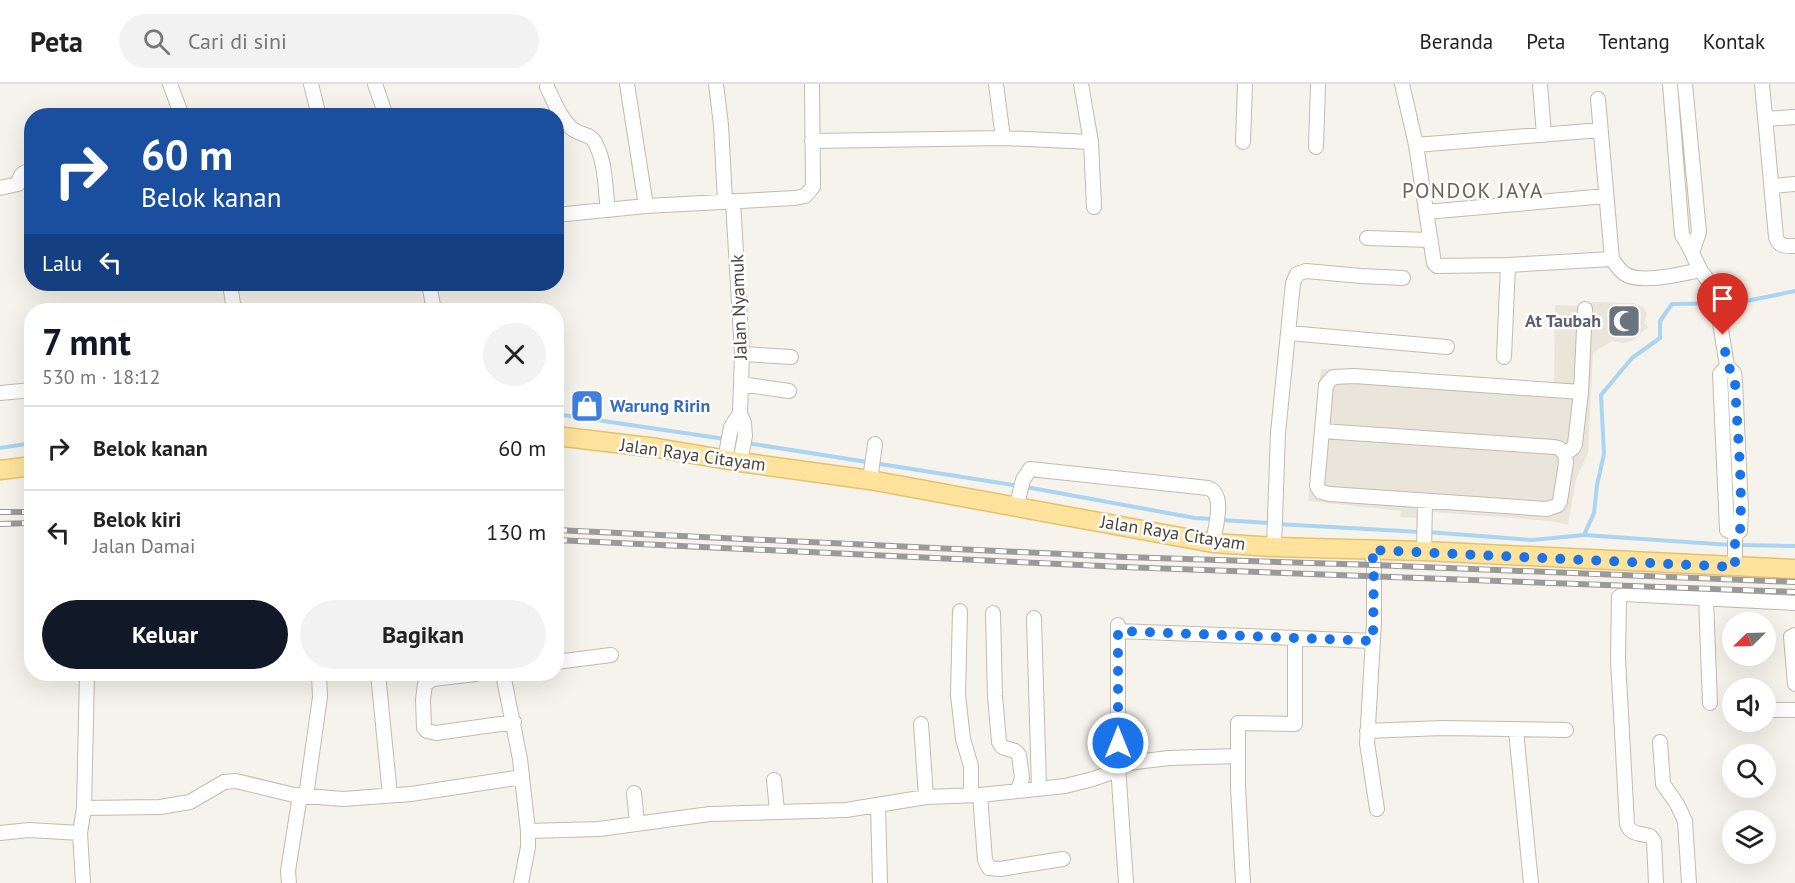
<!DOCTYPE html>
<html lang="id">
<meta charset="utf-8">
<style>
:root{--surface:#fff;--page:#f2f2f2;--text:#222;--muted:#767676;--line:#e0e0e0;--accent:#111827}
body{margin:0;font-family:"PT Sans",sans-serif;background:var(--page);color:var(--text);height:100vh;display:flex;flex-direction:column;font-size:22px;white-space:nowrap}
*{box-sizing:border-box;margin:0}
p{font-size:20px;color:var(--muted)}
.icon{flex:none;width:33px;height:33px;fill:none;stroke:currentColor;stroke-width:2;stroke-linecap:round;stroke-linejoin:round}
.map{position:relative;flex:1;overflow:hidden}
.panel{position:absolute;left:24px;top:219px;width:540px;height:378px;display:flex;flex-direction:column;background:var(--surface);border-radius:24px;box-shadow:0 6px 24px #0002}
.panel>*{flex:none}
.top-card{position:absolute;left:24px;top:24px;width:540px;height:183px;border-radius:24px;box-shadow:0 6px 24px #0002;background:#1a4fa0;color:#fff;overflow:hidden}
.needle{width:39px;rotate:247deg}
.controls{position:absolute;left:1722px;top:528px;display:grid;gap:12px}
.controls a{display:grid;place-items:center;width:54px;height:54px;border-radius:50%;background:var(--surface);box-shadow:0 6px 24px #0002;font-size:30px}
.pin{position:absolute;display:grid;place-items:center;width:51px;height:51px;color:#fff;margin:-62px -26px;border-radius:50% 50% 50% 0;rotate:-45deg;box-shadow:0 0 6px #0007}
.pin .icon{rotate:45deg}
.me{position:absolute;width:66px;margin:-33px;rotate:0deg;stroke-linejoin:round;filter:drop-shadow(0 0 4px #0008)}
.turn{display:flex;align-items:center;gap:21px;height:126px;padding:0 18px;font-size:27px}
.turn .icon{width:78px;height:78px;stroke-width:2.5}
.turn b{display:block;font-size:42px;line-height:51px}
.then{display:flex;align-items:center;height:57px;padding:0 18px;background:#0003;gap:12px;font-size:22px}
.round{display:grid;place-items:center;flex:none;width:63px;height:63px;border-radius:32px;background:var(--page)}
.head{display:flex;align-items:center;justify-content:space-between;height:102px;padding:0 18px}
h1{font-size:36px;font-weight:800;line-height:45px;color:var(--accent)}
.cta{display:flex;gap:12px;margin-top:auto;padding:12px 18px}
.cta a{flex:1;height:69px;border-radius:36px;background:var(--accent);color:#fff;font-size:24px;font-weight:800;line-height:69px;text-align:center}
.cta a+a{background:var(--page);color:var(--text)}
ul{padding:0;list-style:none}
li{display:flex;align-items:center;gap:18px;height:84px;padding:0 18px;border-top:2px solid var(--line)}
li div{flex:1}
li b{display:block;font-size:22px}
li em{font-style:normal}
header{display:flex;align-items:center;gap:36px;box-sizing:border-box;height:84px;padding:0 30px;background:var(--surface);border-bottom:2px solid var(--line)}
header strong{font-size:28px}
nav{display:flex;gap:33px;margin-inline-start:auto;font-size:21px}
.search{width:420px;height:54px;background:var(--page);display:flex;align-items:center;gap:15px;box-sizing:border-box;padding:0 21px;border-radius:33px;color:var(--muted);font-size:22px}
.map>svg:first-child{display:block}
</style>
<header>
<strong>Peta</strong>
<div class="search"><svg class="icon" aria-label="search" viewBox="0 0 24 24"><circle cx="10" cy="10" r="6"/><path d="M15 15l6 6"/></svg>Cari di sini</div>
<nav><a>Beranda</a><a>Peta</a><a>Tentang</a><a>Kontak</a></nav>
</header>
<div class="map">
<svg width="1795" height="799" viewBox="0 0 1795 799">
<rect width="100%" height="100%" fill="#f6f3ec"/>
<!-- residential -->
<path fill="#eae5da" d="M1596,218L1633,219L1643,223L1647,230L1644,239L1648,243L1632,257L1623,259L1612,257L1593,269L1588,369L1576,395L1568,441L1551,437L1420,427L1418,434L1400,433L1401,427L1308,417L1321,285L1554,304L1555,221L1579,222V219Z"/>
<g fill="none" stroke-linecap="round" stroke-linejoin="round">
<!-- stream -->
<path stroke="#a9d4f2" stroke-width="4" d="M556,330L725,355
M747,359L1019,402
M0,364L32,359
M1026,403L1195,434L1213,435
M1221,436L1270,439
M1278,440L1420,448
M1428,448L1532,456L1584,451L1731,461
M1584,451L1594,429L1597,401L1604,370L1601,311L1632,274L1660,254V237L1672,220L1737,219L1795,207
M1739,461L1795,462"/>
<!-- minor casing -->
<g stroke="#c2bbae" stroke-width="16">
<path id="minor" d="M170,0L182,32
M311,0L319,32
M375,0L386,32
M627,0L646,122
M716,0L721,41L725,117
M996,0L1003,54
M1081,0L1091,58L1094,123
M1402,0L1416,61L1434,179L1437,182L1508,181L1612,175
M1540,0L1544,51
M1670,0L1682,151C1691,164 1694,175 1701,187C1706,195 1712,199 1715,208L1727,282L1734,289L1735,297L1741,426L1740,447L1735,450V483
M1685,0L1699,148L1693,166
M1762,0L1776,153C1779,163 1785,162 1795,162
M547,3C554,17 561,37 574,46C581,51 590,50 594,57C606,76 605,105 608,126
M1598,15L1612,175C1616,181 1619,186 1625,190C1640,200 1683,190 1700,186
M1765,35L1795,33
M812,57L1003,54L1091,58
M1243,58L1245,0
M1416,61L1600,46
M1316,63L1318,0
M1772,102L1795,100
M0,104L18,100C20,91 22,88 32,86
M733,117L742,270L740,329L744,339L745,352L740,378
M1426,128L1606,112
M556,131L646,122L795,114L805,112L813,103L812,0
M1367,154L1429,156
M230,200L234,226
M429,200L434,226
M1289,249L1447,263
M742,270L791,273
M1504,273L1508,181
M1727,282L1720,290L1727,446L1735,450
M741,300L789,307
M1581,308L1575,360L1573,364L1565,370L1566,379L1560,417L1558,421L1547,425L1330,410L1321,408L1317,402L1326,301L1333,293L1354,292L1581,308L1585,225
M0,309L32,306
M1322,347L1554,363L1559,364L1565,370
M725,376L731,343L740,329
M870,396L875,360
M1016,424L1023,396L1030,385L1208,404C1226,410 1215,444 1213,459
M1274,463L1278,349L1293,199L1297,190L1306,187L1361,192L1403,194
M1371,466L1374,481V538L1367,659L1377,725
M1424,467L1425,417
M1706,514L1710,619
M960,527L958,611L963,655L971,682V711
M993,529L995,612L999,658L1002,663L1015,667L1019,671L1022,694L1018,706
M1034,534L1039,704
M1118,541V682L1126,799
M1118,547L1373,557
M1795,551L1791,553L1795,600
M556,578L611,571
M378,590L390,711
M476,590L433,595L425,600L423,616L424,644L427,647L436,649L514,638
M503,590L520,675L528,747V763L521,799
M1766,626H1795
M921,640L926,713
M1367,647L1442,644L1566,646
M1516,647L1531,799
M1660,658L1663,700L1677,720L1685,737L1689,799
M774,696L777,727
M634,709L637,739
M980,711L985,776L989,784L1000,785L1063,775
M306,712L320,613L319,590
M878,721L880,799
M84,724L87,590
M528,747L599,745L710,730L846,726L926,713L980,711L1065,702L1093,695L1107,690L1118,682L1135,678L1169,674L1238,672
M0,749L29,746L80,749L84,724L160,723L190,718L224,698L236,697L294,711L343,715L411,710L522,693
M80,749L83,799
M289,799L288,787L300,711
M1243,799L1238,702V639L1295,640V554
M1656,799L1654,757L1650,752C1641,749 1630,751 1627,740L1618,575L1619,513L1624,510L1795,519"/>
</g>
<!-- major casing -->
<g stroke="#e6c16a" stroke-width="21">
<path id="major" d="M556,352L657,364L740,378L870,396L1213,459L1274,463L1424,467L1795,485
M0,386L32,382"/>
</g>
<!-- minor -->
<use href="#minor" stroke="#fff" stroke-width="14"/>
<!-- major -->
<use href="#major" stroke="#ffe39c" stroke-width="18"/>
<!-- rail casing -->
<g stroke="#9a9a9a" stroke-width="6">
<path id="rail" d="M0,428H32
M0,440L32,439
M556,446L1124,473L1374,481L1795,498
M556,456L1123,483L1795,508"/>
</g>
<!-- rail -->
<use href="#rail" stroke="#fff" stroke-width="4" stroke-dasharray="11" stroke-linecap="butt"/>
</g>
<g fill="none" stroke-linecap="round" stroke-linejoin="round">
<!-- route -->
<path stroke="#1a73e8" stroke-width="10" stroke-dasharray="0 18" d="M1118,659V547L1373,557L1374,480L1371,466L1735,483V450L1740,447C1743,398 1737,347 1735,297L1734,289L1727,282L1723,251"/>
</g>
<!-- icons -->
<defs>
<g id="mosque-square" transform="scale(1.725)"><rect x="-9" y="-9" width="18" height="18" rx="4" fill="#6b7280" stroke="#fff"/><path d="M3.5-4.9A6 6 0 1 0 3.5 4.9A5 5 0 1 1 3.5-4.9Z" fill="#fff"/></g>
<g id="shop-square" transform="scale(1.725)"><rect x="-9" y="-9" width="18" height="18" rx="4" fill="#3f7fe0" stroke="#fff"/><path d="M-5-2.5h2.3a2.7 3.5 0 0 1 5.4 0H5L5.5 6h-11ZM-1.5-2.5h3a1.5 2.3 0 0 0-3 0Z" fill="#fff"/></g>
</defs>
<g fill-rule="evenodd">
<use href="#mosque-square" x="1624" y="237"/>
<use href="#shop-square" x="587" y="322"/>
</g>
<g text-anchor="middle" stroke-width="5" stroke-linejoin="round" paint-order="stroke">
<!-- street labels -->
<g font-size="18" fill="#4b4439" stroke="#fff">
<text transform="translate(739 223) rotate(-92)" y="6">Jalan Nyamuk</text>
<text transform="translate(693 371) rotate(8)" y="6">Jalan Raya Citayam</text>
<text transform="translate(1173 449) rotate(9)" y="6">Jalan Raya Citayam</text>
</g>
<!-- worship labels -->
<g font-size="18" font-weight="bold" fill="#5b616d" stroke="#fff" text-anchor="end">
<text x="1601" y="243">At Taubah</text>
</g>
<!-- shop labels -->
<g font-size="18" font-weight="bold" fill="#366cbe" stroke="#fff" text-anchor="start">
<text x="610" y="328">Warung Ririn</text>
</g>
<!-- quarter labels -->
<g font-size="21" letter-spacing="1.5" fill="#6e6250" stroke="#fff">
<text x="1473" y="114">PONDOK JAYA</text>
</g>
</g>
</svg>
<div class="controls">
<a><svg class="needle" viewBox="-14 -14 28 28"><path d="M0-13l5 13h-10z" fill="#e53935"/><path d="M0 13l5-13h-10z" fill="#767676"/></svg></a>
<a><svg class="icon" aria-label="sound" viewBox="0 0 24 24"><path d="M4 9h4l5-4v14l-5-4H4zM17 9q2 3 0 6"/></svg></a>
<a><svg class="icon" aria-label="search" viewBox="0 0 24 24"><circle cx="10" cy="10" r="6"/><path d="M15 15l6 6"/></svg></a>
<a><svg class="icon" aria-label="layers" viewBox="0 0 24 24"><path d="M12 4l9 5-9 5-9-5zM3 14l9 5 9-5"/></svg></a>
</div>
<div class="pin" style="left:1723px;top:251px;background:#d93025"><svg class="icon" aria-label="arrive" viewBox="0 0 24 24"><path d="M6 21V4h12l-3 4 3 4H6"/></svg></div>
<svg class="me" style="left:1118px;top:659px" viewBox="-20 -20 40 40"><circle r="17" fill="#1a73e8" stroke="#fff" stroke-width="3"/><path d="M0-11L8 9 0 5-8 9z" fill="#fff"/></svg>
<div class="top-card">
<div class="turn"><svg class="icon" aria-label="right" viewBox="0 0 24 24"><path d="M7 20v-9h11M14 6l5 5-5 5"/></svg><div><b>60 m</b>Belok kanan</div></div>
<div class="then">Lalu<svg class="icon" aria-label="left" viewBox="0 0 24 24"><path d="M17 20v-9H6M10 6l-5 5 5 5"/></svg></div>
</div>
<section class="panel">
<div class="head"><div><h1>7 mnt</h1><p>530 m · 18:12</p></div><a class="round"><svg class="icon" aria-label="close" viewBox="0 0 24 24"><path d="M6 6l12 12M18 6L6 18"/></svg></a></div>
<ul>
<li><svg class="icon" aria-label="right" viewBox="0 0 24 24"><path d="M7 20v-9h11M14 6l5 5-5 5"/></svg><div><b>Belok kanan</b></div><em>60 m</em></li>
<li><svg class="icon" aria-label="left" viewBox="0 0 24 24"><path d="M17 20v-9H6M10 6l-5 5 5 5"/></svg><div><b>Belok kiri</b><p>Jalan Damai</p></div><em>130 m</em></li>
</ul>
<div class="cta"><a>Keluar</a><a>Bagikan</a></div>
</section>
</div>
